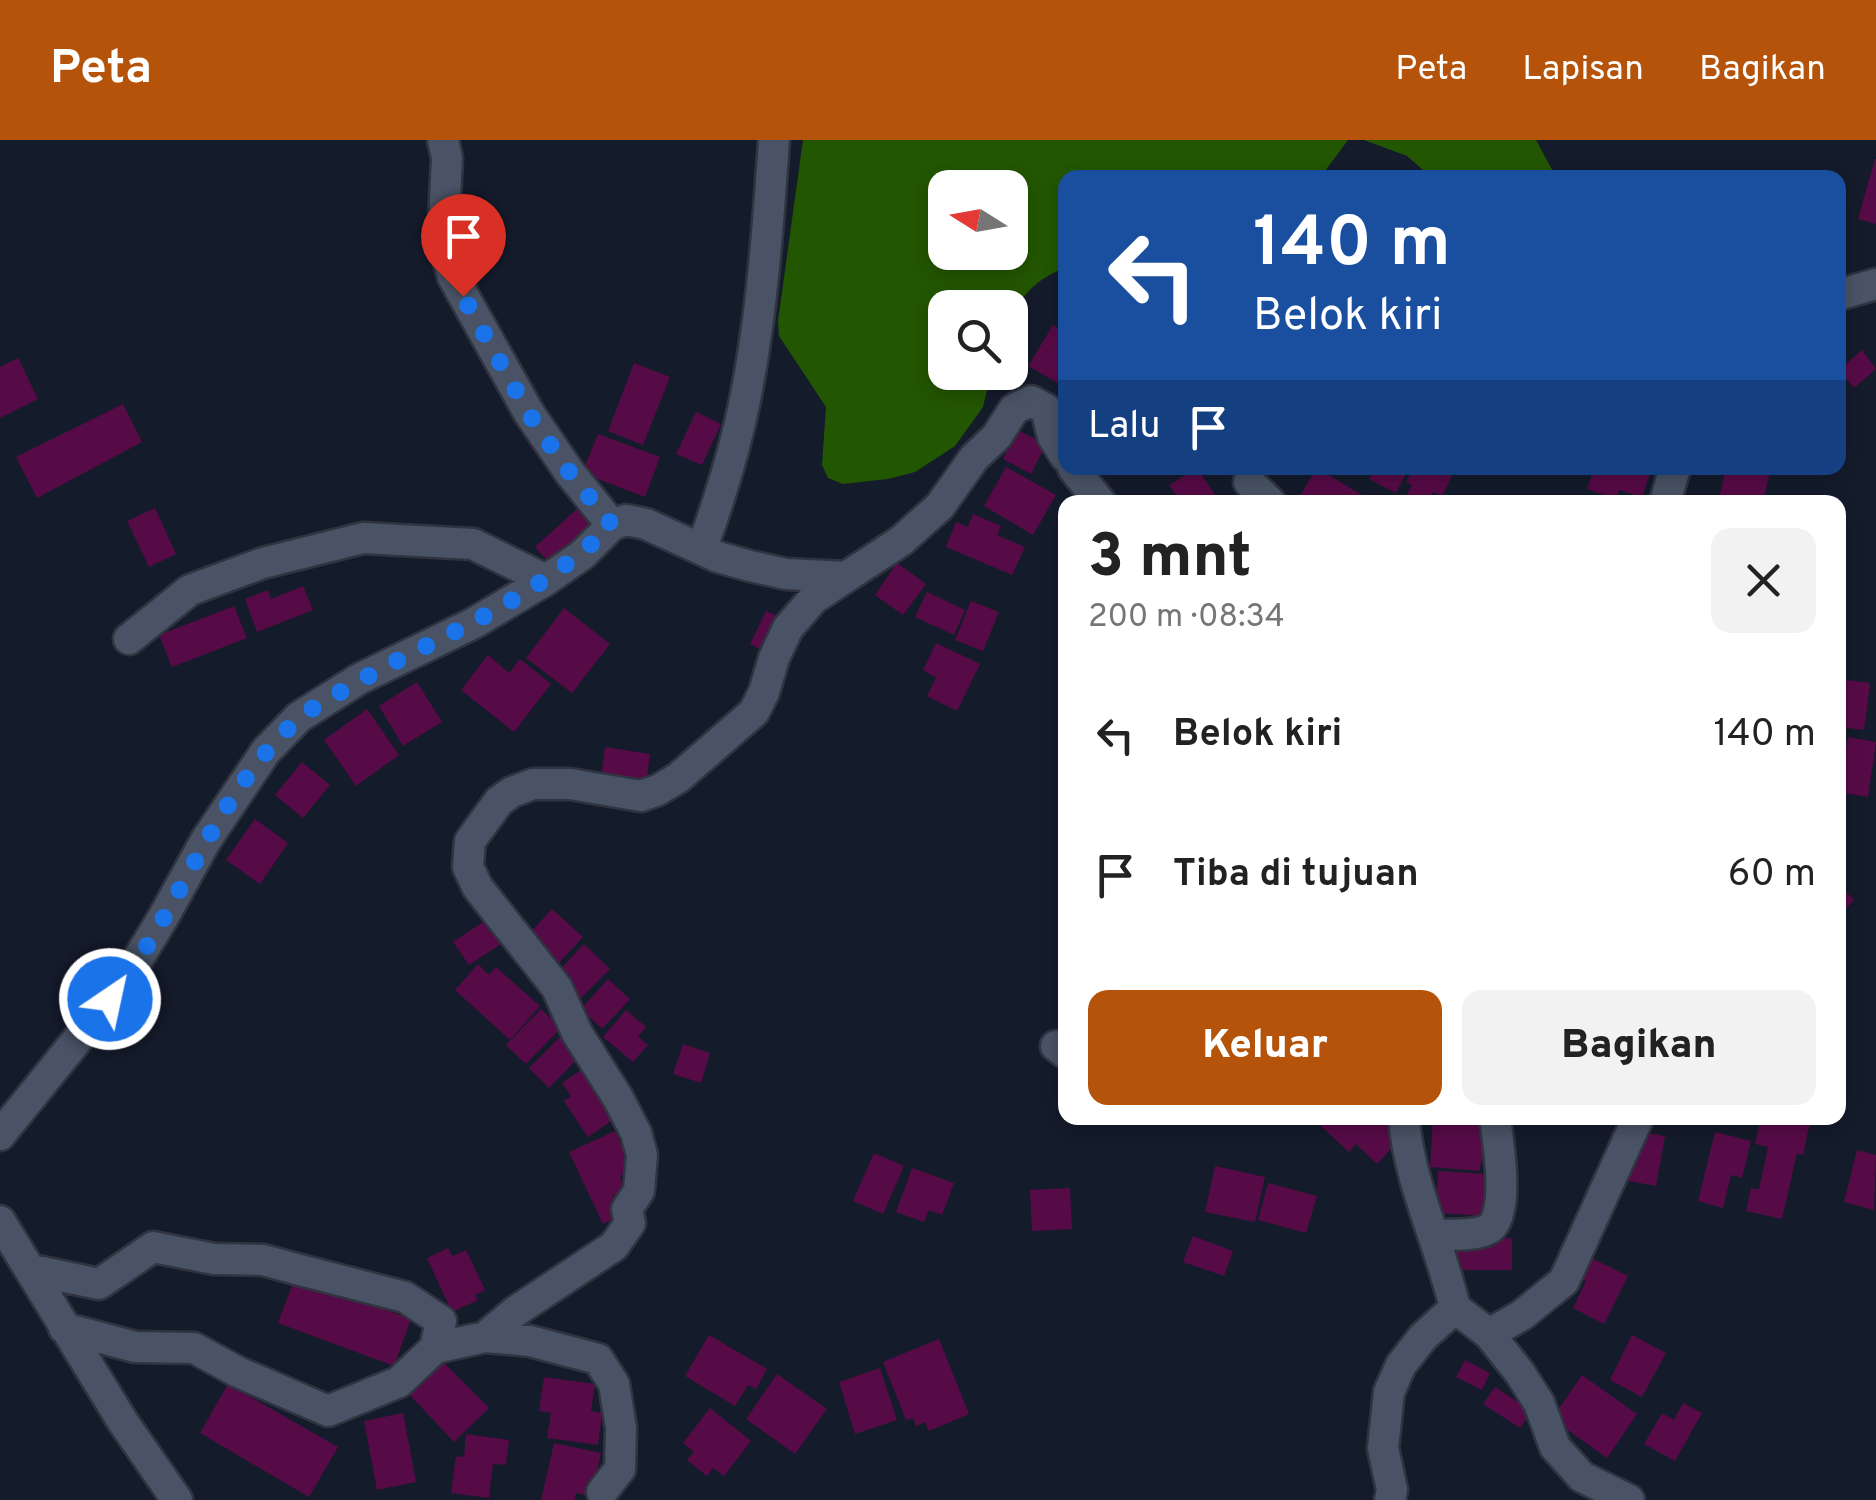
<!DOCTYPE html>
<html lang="id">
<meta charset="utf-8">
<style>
:root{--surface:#fff;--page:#f2f2f2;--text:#222;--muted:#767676;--accent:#b45309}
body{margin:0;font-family:Overpass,sans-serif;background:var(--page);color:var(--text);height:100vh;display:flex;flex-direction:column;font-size:38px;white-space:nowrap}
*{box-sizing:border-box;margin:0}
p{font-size:32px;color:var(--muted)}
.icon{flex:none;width:55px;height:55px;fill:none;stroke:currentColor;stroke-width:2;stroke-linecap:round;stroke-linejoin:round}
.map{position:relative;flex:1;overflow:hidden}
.sheet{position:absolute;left:1058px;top:355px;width:788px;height:630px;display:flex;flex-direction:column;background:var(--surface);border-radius:20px;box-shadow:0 5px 15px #0003}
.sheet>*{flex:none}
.top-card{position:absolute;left:1058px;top:30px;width:788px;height:305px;border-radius:20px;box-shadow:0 5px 15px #0003;background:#1a4fa0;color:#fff;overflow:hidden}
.needle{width:65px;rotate:281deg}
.buttons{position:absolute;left:928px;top:30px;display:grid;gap:20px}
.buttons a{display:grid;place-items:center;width:100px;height:100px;border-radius:20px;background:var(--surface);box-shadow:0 5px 15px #0003;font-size:50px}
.pin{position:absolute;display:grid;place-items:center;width:85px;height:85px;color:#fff;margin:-102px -42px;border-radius:50% 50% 50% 0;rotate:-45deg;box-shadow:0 0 10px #0007}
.pin .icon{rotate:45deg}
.me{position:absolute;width:110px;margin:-55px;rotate:34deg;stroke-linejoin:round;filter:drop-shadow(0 0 8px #0008)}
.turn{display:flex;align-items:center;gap:35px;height:210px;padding:0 30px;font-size:45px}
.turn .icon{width:130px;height:130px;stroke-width:2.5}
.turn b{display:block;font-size:70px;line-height:85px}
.then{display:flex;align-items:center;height:95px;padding:0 30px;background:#0003;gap:20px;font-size:38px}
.round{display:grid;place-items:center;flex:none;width:105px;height:105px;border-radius:20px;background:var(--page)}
.head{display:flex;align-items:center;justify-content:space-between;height:170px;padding:0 30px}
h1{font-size:60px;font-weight:800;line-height:75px}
.action{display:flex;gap:20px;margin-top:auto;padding:20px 30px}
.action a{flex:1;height:115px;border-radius:20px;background:var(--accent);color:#fff;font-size:40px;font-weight:800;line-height:115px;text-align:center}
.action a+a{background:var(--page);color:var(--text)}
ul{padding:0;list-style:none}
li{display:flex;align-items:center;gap:30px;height:140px;padding:0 30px}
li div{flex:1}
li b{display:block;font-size:38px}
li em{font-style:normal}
header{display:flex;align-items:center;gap:60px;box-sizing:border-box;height:140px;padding:0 50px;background:var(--accent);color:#fff}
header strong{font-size:48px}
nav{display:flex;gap:55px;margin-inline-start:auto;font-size:35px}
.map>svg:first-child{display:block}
</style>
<header>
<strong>Peta</strong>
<nav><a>Peta</a><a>Lapisan</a><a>Bagikan</a></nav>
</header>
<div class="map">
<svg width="1876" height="1360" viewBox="0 0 1876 1360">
<rect width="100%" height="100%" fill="#141b2b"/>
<!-- forest -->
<path fill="#235600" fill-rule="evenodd" d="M803,0H1348L1325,31V37L1065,38V128C1038,138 1026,152 1010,175V168H945V232L991,233L983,267L955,306L915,332L888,339L843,344L828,338L822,325L826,267L779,196L778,181ZM945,48H1010V112H945Z
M1364,0H1536L1556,37H1431L1407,16Z"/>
<!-- building -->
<path fill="#560b46" d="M1875,19H1876V84L1858,79Z
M1053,185L1065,192V231L1058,243L1028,226Z
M1862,210L1876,229L1854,248L1839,230Z
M18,218L38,259L0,278V227Z
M634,223L670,237L643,305L608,291Z
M123,264L142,302L37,358L16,317Z
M696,272L721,284L702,325L676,314Z
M1017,290L1046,304L1031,334L1003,319Z
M598,294L660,317L645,357L582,333Z
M1006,327L1056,355L1033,395L984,366Z
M1197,328L1220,362H1181L1169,345Z
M1317,328L1362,355L1374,362H1296Z
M1375,328H1409L1396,353L1369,339Z
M1413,328H1456L1442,356L1433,352L1430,360L1422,356L1419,362L1406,356L1412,345L1406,342Z
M1594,328H1652L1642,357L1619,350L1616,359L1587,349Z
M1726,328H1771L1763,362H1718Z
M155,368L176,414L149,427L127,381Z
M578,368L596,388L553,427L535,407Z
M973,374L1001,386L997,395L1025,407L1012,435L946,407L956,382L968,387Z
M897,423L926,444L903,475L875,455Z
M303,446L313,470L257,492L245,459L268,450L271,459Z
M927,452L965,470L954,495L915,477Z
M971,461L999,472L983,511L955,500Z
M234,466L247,498L172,527L159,495Z
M564,468L610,504L572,553L526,518Z
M766,471L786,480L770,514L750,504Z
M936,503L980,524L957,571L927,556L936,538L923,530Z
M488,515L509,533L520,519L551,544L514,592L461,550Z
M1846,540L1870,543L1864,590L1840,587Z
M417,542L442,582L403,606L379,566Z
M367,569L399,615L356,646L324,600Z
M1848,597L1876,602L1868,657L1838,652Z
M605,607L650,614L646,644L601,637Z
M302,622L330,645L303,678L275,655Z
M255,679L288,703L260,744L226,720Z
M1838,744L1854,760L1838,777Z
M552,769L583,797L559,823L528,795Z
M492,776L507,800L469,825L453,802Z
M584,804L610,829L578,861L553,837Z
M478,824L489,835L496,827L540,866L510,900L455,850Z
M608,839L630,859L602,889L581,869Z
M541,869L561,888L526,924L506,905Z
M626,870L646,887L638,897L648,905L633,922L603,897Z
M563,894L583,913L549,948L529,928Z
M683,904L710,913L701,943L673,934Z
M587,926L620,975L588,997L564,961L571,956L562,943Z
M1316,978H1381L1397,992V1002L1377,1024L1356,1004L1349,1012L1314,980Z
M1761,978H1788L1810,982L1803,1015L1797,1013L1782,1079L1746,1071L1751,1048L1759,1049L1768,1007L1755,1004Z
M1433,979L1494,983L1491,1022L1481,1021L1480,1031L1430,1027Z
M615,991L631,1024L620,1037L626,1050L612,1056L621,1075L603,1084L569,1012Z
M1637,991L1665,996L1656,1046L1628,1041Z
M1715,992L1751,1001L1742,1038L1731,1035L1723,1068L1698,1061Z
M1857,1010L1876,1015L1874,1070L1844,1062Z
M874,1013L904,1026L883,1074L853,1061Z
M1215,1026L1265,1037L1255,1082L1205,1072Z
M912,1028L954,1043L942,1075L929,1070L924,1082L896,1072Z
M1438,1031L1488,1034L1486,1076L1436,1073Z
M1268,1043L1317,1056L1306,1093L1258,1080Z
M1070,1048L1072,1089L1032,1091L1030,1050Z
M1193,1096L1233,1111L1224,1136L1183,1122Z
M1449,1098H1512V1130H1448Z
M448,1108L452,1116L466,1110L485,1150L475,1155L478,1160L452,1172L427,1118Z
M1587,1116L1628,1136L1604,1184L1573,1168L1586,1141L1577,1137Z
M295,1137L411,1179L394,1226L278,1183Z
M709,1195L767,1229L756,1249L748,1245L735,1266L685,1236Z
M1632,1195L1666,1213L1642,1257L1610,1240Z
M939,1199L969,1274L929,1291L925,1282L916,1286L913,1278L906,1280L883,1222Z
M440,1219L489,1268L454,1302L407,1252Z
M1465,1220L1490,1233L1482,1250L1456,1237Z
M880,1228L897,1280L855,1294L839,1242Z
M777,1234L827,1269L795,1314L746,1279Z
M1582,1235L1637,1274L1607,1318L1552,1279Z
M544,1237L595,1244L591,1271L602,1273L598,1305L547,1298L551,1273L539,1271Z
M228,1244L338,1307L309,1357L200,1293Z
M1495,1247L1532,1271L1520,1288L1483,1264Z
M1683,1263L1702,1273L1675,1321L1644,1304L1662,1273L1674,1280Z
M710,1268L751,1301L724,1336L713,1328L707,1336L687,1320L694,1312L683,1303Z
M403,1273L416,1342L377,1350L364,1281Z
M466,1294L509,1300L506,1325L493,1324L489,1358L451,1353L456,1316L464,1317Z
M554,1303L601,1313L591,1356L576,1353L575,1360H541Z"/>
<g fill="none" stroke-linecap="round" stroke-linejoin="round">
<!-- minor casing -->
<g stroke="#303441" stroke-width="35">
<path id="minor" d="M443,0L447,18L443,100L453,137L529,273L570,333L612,385
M1838,155L1876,144
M1073,328L1100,362
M1249,342L1270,362
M1665,362L1675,328
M702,408C719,361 735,310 745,260C762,175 768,87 774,0
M129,499L190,450L263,423L363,398L473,404L546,440
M1056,906L1065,913
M0,995L124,842L164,776L206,700L266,611L299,577L359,539L474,483L546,440L582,415L612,385L626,380L646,384L718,417L750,426L786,434L846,437L901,401L940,366L974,318L997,296L1014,269L1031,261L1046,269L1053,297L1065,316
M0,1081L123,1282L177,1360
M1435,1095C1450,1094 1477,1097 1490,1088C1510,1073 1498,1000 1495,978
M32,1130L99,1144L153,1107L214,1119L263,1120L300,1130L405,1157L441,1181L435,1208L485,1197L516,1171L614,1106L630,1083L627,1069L639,1051L642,1015L636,993L618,958L577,893L557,848L478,748L468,727L470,701L499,661L512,652L533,644H570L641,656L658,650L678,638L754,572L764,552L774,518L788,488L813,459L846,437
M1455,1168L1489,1194L1522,1175L1564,1141L1638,978
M64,1188L135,1207L194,1208L238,1232L328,1271L399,1242L435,1208
M1489,1194L1520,1233L1539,1263L1555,1307L1582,1337L1629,1360
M485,1197L530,1201L598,1219L614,1244L621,1288L620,1329L602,1352
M1390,1360L1392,1350L1383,1308L1389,1252L1401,1225L1423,1197L1455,1168C1440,1103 1409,1044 1404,978"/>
</g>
<!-- minor -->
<use href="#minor" stroke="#495365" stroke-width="30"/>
</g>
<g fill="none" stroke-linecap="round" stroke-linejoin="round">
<!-- route -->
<path stroke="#1a73e8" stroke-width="18" stroke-dasharray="0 32.4" d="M110,859C180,772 213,657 296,581C305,572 317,566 327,560C356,542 385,527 414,512C487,476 553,442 612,385L570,333L529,274L463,156"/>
</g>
</svg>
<div class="buttons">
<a><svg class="needle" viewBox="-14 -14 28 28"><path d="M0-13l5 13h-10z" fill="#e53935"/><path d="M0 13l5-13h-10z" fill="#767676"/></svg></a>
<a><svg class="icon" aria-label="search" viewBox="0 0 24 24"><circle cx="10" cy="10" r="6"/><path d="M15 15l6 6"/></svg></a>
</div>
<div class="pin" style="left:463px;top:156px;background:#d93025"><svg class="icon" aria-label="arrive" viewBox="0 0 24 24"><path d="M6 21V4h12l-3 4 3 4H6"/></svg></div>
<svg class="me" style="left:110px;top:859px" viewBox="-20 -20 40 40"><circle r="17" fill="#1a73e8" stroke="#fff" stroke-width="3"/><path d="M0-11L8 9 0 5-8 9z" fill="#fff"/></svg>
<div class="top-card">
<div class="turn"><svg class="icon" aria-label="left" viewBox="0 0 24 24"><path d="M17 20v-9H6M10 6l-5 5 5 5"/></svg><div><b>140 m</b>Belok kiri</div></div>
<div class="then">Lalu<svg class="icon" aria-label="arrive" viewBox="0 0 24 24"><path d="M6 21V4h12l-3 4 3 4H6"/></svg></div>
</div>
<section class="sheet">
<div class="head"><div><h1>3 mnt</h1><p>200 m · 08:34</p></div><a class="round"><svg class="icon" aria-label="close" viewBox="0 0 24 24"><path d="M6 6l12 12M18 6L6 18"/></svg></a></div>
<ul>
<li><svg class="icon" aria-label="left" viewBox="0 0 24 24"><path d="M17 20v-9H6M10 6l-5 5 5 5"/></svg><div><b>Belok kiri</b></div><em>140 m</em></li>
<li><svg class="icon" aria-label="arrive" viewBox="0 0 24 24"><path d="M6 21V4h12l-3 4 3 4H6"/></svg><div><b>Tiba di tujuan</b></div><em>60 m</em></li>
</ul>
<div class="action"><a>Keluar</a><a>Bagikan</a></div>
</section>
</div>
